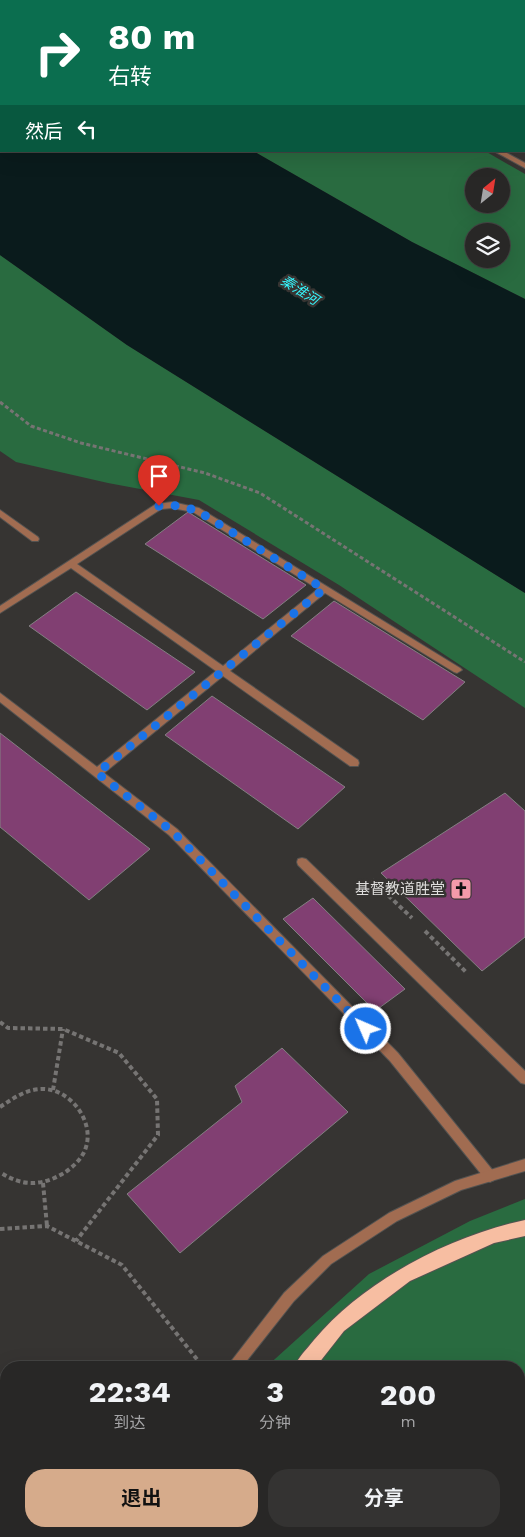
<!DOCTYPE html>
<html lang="zh">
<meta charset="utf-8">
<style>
:root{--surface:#282726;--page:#343332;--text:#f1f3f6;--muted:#a5a5a7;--line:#444443;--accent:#d6ab8b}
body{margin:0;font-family:"Work Sans","Noto Sans SC",sans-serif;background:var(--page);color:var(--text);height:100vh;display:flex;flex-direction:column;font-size:19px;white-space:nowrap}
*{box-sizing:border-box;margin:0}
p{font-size:16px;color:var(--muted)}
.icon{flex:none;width:28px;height:28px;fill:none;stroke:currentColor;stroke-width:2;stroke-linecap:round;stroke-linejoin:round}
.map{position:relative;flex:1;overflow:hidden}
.panel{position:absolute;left:0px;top:1361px;width:525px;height:176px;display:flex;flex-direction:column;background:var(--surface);border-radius:20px 20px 0 0;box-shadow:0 5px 20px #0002,0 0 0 1px var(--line)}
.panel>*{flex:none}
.banner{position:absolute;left:0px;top:0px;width:525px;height:152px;box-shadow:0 5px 20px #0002,0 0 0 1px var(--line);background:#0b6e4f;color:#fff;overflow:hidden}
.needle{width:32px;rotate:30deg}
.controls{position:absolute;left:465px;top:168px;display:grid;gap:10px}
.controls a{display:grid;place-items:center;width:45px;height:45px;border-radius:50%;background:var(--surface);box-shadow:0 5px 20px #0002,0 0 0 1px var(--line);font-size:25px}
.pin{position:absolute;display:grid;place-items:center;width:42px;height:42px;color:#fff;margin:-51px -21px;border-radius:50% 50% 50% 0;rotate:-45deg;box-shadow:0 0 5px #0007}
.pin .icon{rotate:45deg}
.me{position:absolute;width:55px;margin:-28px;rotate:315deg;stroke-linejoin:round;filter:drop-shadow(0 0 4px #0008)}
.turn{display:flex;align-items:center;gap:18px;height:105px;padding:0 25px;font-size:22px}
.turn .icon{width:65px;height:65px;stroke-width:2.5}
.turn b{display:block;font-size:35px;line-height:42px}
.then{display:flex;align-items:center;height:48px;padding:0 25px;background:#0003;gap:10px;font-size:19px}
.eta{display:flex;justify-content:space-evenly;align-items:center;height:85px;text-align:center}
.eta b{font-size:30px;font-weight:700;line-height:35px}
.cta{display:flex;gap:10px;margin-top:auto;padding:10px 25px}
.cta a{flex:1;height:58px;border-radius:20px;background:var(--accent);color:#111;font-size:20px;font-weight:700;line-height:58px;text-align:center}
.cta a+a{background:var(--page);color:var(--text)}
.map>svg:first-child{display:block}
</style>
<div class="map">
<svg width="525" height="1537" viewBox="0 0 525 1537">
<rect width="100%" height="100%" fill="#363432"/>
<!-- built -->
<path fill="#423c35" d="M313,0H525V143L524,1Z
M210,1531H383L388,1537H209Z"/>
<!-- green -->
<path fill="#296b40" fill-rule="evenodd" d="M253,151H485L525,174V299L412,242ZM474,176H501V204H474ZM474,231H501V259H474Z
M0,255L127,345L525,593V708L339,585L199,500L108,483L16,462L0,451Z
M525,1199V1537H406L401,1531H519V1368H265L369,1274L470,1221Z"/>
<!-- water -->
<path fill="#0a1b1c" d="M0,0L154,1H1V151H253L412,242L525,299V593L127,345L0,255Z"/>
<!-- building -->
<path fill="#813f72" stroke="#838082" d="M525,48V99L524,98Z
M188,512L306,585L263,619L145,544Z
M76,592L195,672L147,710L29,626Z
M334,601L465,682L423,720L291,636Z
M212,696L345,787L298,829L165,735Z
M0,733L150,849L89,900L0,827Z
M505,793L525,811V937L482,971L381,873Z
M313,898L405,989L375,1011L283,919Z
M282,1048L348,1112L180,1253L127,1194L242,1102L235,1086Z"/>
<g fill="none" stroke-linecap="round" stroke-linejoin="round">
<!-- service casing -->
<g stroke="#545351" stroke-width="2">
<path id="service" d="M523,0H525V4L522,1Z
M524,137H525V141H524Z
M172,502L199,508L460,668L462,670L457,673L454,672L325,593L230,671L358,760L359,763L358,766H350L223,676L104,773L177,829L398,1053L494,1172L496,1176L494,1180L490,1182L486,1180L390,1061L169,835L0,702V693L97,767L216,671L71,568L0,613V606L156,504ZM172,508L193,512L318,589L223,666L77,564L161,509Z
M0,510L38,537L39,539L38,541H32L0,517Z"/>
</g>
<!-- minor casing -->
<g stroke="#545351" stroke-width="2">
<path id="minor" d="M302,858L306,859L525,1071V1084L521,1083L298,865L297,862L298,859Z
M525,1159V1171L461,1190L397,1221L331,1264L294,1301L241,1368H226L284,1293L323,1256L389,1213L455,1181Z
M109,1531H124L121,1537H106Z"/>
</g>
<!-- tertiary casing -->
<g stroke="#545351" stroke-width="2">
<path id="tertiary" d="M288,0H295L296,1H289Z
M494,151H503L525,163V168Z
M0,1391L6,1395V1411L0,1407Z
M88,1531H103L106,1537H91Z"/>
</g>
<!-- trunk casing -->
<g stroke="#545351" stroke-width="2">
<path id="trunk" d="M525,1220V1236L494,1243L410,1281L344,1331L315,1368H294C298,1357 307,1349 314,1340C363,1281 450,1236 525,1220Z
M194,1531H213L211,1537H191Z"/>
</g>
<!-- path-far2 -->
<path stroke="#767473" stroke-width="2" stroke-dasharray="2.5 2" stroke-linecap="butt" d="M372,0L374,1"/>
<!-- path-far1 -->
<path stroke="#767473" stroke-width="3" stroke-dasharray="4 2.5" stroke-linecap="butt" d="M0,402L31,426L81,443L205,473L260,493L525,662"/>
<!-- path -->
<path stroke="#767473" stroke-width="4" stroke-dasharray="4.5 3" stroke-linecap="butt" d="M372,880L412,918
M425,931L467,973
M0,1022L8,1028L63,1029L119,1053L157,1099L158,1135L76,1241
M53,1090L63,1029
M0,1107C14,1098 27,1088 45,1089C72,1091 94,1122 86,1147C83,1158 73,1167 64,1173C42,1186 22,1187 0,1172
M43,1183L47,1226
M0,1229L47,1226L122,1265L204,1368
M446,1531L451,1537"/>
<!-- service -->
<use href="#service" fill="#a16c51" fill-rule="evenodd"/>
<!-- minor -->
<use href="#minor" fill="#a16c51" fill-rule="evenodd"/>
<!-- tertiary -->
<use href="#tertiary" fill="#a16c51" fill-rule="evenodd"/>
<!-- trunk -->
<use href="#trunk" fill="#f7bea2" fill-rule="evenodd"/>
</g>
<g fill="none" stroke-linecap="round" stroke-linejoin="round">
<!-- route -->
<path stroke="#1a73e8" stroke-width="9" stroke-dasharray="0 16.2" d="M159,506L172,505L196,510L324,589L97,773L173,832L366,1029"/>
</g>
<!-- icons -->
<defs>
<g id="church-square" transform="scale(1.125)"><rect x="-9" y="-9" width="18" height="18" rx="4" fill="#f39aaa" stroke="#363432"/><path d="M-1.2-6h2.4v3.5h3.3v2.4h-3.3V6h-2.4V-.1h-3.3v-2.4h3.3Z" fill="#111"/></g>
</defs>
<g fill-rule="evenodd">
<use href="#church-square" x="461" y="889"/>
</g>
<g text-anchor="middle" stroke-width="5" stroke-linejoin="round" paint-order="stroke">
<!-- far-water labels -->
<g font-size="14" font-style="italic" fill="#36f8ff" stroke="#363432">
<text transform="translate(300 290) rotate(32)" y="5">秦淮河</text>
</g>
<!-- poi labels -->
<g font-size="15" fill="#dfdedd" stroke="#363432" text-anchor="end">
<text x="445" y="894">基督教道胜堂</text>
</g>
</g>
</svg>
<div class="controls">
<a><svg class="needle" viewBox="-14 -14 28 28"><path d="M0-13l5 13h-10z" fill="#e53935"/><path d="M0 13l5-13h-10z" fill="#a5a5a7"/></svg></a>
<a><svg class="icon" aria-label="layers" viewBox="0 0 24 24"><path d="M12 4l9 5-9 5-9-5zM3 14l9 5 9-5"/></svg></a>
</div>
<div class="pin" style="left:159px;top:506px;background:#d93025"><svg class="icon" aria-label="arrive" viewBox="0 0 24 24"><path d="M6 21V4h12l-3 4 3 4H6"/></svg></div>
<svg class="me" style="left:366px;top:1029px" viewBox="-20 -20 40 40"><circle r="17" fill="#1a73e8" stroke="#fff" stroke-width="3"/><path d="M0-11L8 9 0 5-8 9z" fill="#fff"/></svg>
<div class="banner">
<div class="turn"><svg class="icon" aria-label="right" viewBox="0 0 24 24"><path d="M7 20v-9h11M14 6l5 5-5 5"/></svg><div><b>80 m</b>右转</div></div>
<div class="then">然后<svg class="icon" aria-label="left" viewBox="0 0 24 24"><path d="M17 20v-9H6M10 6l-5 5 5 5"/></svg></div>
</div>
<section class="panel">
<div class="eta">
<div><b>22:34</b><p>到达</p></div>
<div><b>3</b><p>分钟</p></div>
<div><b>200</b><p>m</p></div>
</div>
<div class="cta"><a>退出</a><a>分享</a></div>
</section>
</div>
